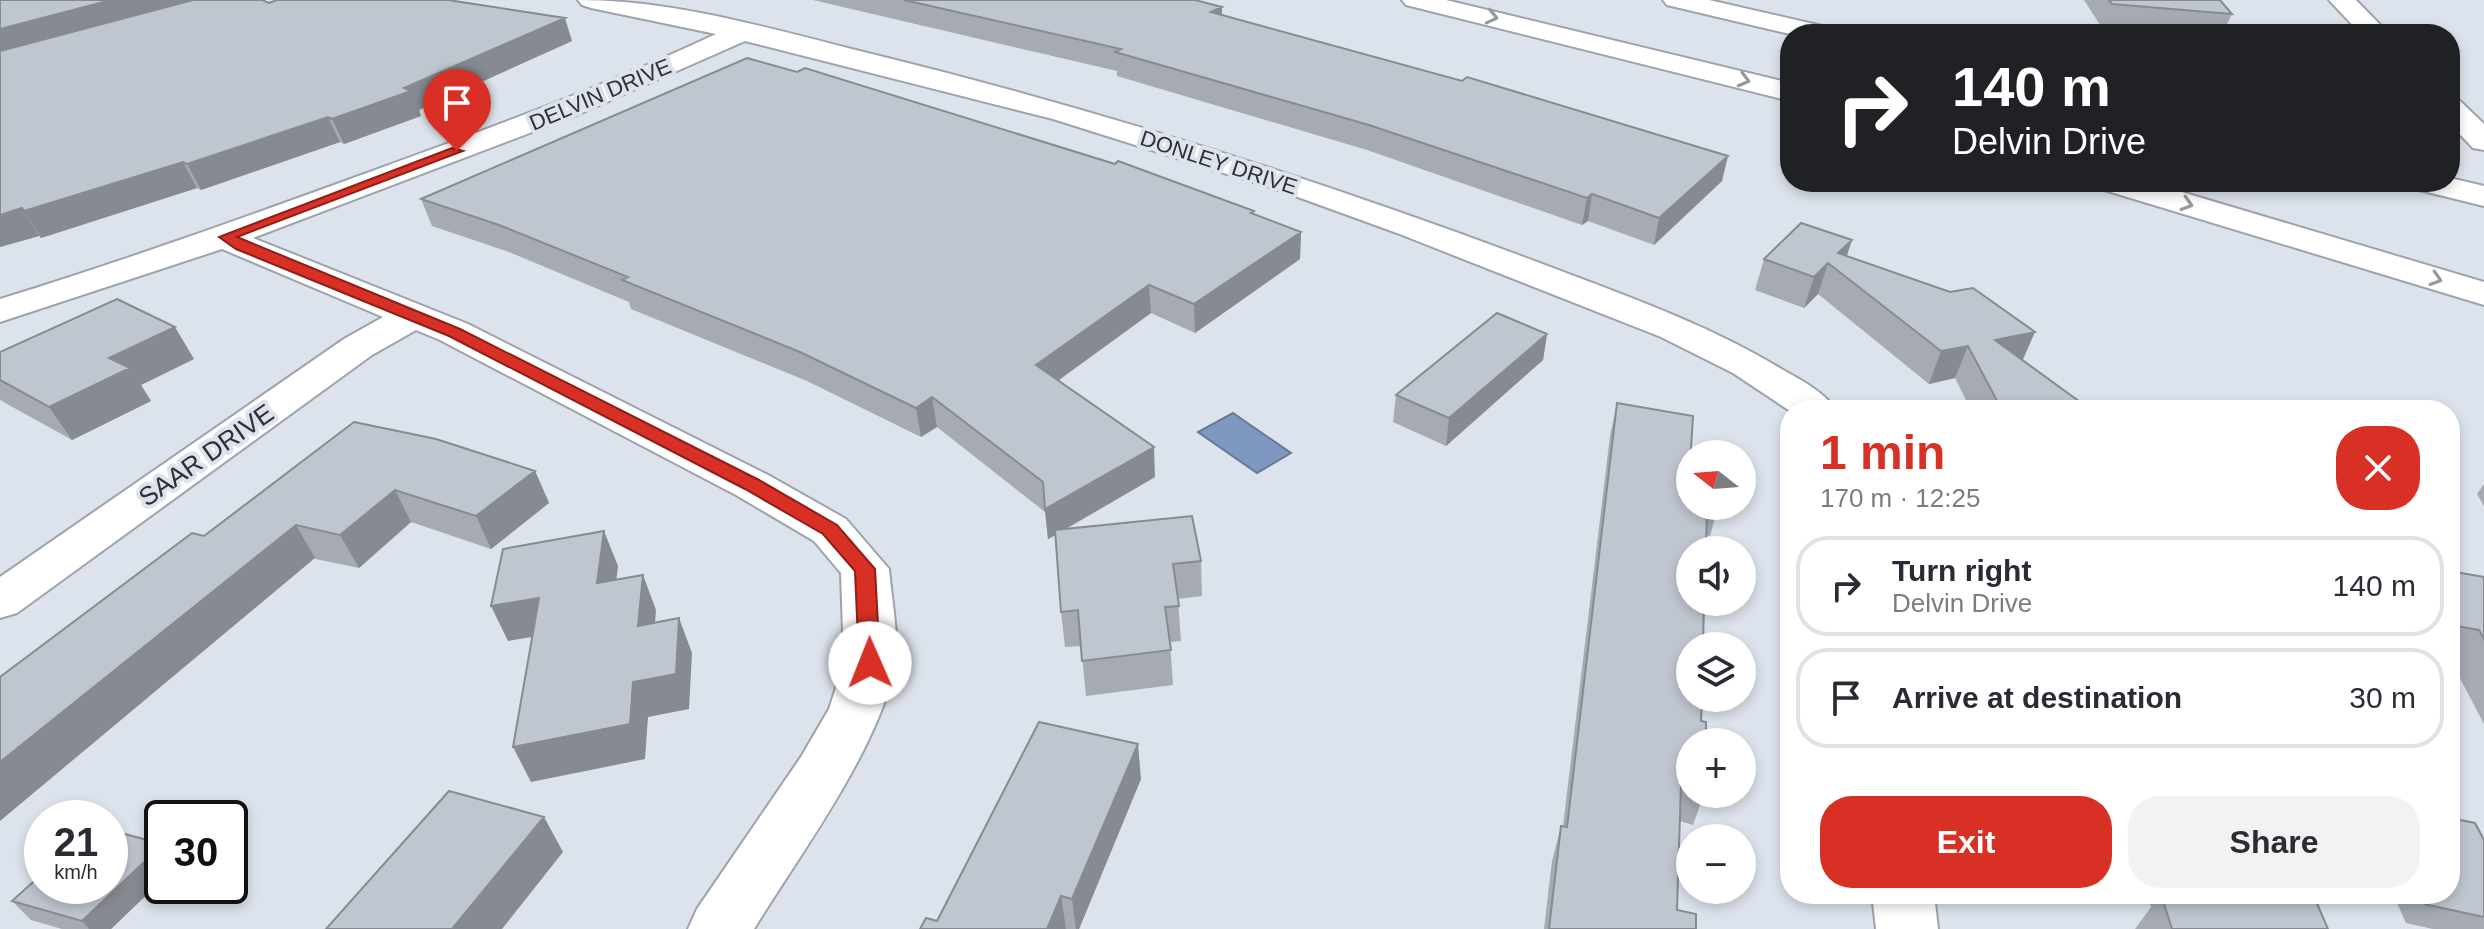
<!DOCTYPE html>
<meta charset="utf-8">
<style>
:root{--surface:#fff;--page:#f2f2f3;--text:#2b2b33;--muted:#7c7c81;--line:#e1e1e2;--accent:#d93025}
body{margin:0;font-family:Arial,sans-serif;background:var(--page);color:var(--text);height:100vh;display:flex;flex-direction:column;font-size:30px;white-space:nowrap}
*{box-sizing:border-box;margin:0}
p{font-size:26px;color:var(--muted)}
.icon{flex:none;width:44px;height:44px;fill:none;stroke:currentColor;stroke-width:2;stroke-linecap:round;stroke-linejoin:round}
.map{position:relative;flex:1;overflow:hidden}
.side{position:absolute;left:1780px;top:400px;width:680px;height:504px;display:flex;flex-direction:column;background:var(--surface);border-radius:32px;box-shadow:0 4px 12px #0003}
.side>*{flex:none}
.guide{position:absolute;left:1780px;top:24px;width:680px;height:168px;border-radius:32px;box-shadow:0 4px 12px #0003;background:#202124;color:#fff;overflow:hidden}
.needle{width:52px;rotate:287deg}
.controls{position:absolute;left:1676px;top:440px;display:grid;gap:16px}
.controls a{display:grid;place-items:center;width:80px;height:80px;border-radius:50%;background:var(--surface);box-shadow:0 4px 12px #0003;font-size:40px}
.speed{position:absolute;left:24px;top:800px;display:flex;gap:16px;font-size:40px;font-weight:700;text-align:center}
.speed>*{display:grid;place-content:center;width:104px;height:104px;border-radius:50%;background:var(--surface);box-shadow:0 4px 12px #0003;line-height:1}
.speed small{font-size:20px;font-weight:400}
.speed .limit{border:4px solid #111;border-radius:12px;background:#fff;color:#111}
.pin{position:absolute;display:grid;place-items:center;width:68px;height:68px;color:#fff;margin:-82px -34px;border-radius:50% 50% 50% 0;rotate:-45deg;box-shadow:0 0 8px #0007}
.pin .icon{rotate:45deg}
.me{position:absolute;width:88px;margin:-44px;rotate:359deg;stroke-linejoin:round;filter:drop-shadow(0 0 6px #0008)}
.turn{display:flex;align-items:center;gap:28px;height:168px;padding:0 40px;font-size:36px}
.turn .icon{width:104px;height:104px;stroke-width:2.5}
.turn b{display:block;font-size:56px;line-height:68px}
.round{display:grid;place-items:center;flex:none;width:84px;height:84px;border-radius:32px;background:var(--page)}
.headline{display:flex;align-items:center;justify-content:space-between;height:136px;padding:0 40px}
h1{font-size:48px;font-weight:700;line-height:60px;color:var(--accent)}
.cta{display:flex;gap:16px;margin-top:auto;padding:16px 40px}
.cta a{flex:1;height:92px;border-radius:32px;background:var(--accent);color:#fff;font-size:32px;font-weight:700;line-height:92px;text-align:center}
.cta a+a{background:var(--page);color:var(--text)}
ul{padding:0;list-style:none}
li{display:flex;align-items:center;gap:24px;height:100px;margin:0 16px 12px;padding:0 24px;border:4px solid var(--line);border-radius:32px}
li div{flex:1}
li b{display:block;font-size:30px}
li em{font-style:normal}
.map>svg:first-child{display:block}
</style>
<div class="map">
<svg width="2484" height="929" viewBox="0 0 2484 929">
<rect width="100%" height="100%" fill="#dde3ed"/>
<!-- water -->
<path fill="#7e98c0" stroke="#667996" stroke-width="2" d="M1233,413L1291,453L1257,473L1198,432Z"/>
<g fill="none" stroke-linecap="round" stroke-linejoin="round">
<!-- minor casing -->
<g stroke="#9da3ad" stroke-width="4">
<path id="minor" d="M578,0C680,0 781,32 880,56C1115,114 1343,188 1569,274C1643,302 1716,329 1783,370C1801,380 1824,392 1836,410L1790,411L1733,373L1661,337L1397,233L1284,192L1053,119L745,41L577,115L253,238L468,324L768,475L846,519L889,569C891,594 900,644 895,666C877,752 800,854 754,929H688L697,909L801,757L829,709L844,663L841,573L814,541L736,495L440,340L416,330L372,355L17,613L0,618V577L344,339L383,317L222,249L0,322V299C124,261 246,217 367,173C485,130 603,87 716,34L591,8L582,5Z
M1872,894H1934L1938,929H1876Z"/>
</g>
<!-- tertiary casing -->
<g stroke="#9da3ad" stroke-width="4">
<path id="tertiary" d="M2329,0H2356L2389,34H2361Z
M2450,98L2460,101L2484,124V150L2473,148L2450,124Z"/>
</g>
<!-- motorway casing -->
<g stroke="#9da3ad" stroke-width="4">
<path id="motorway" d="M1402,0H1446L1790,83V101L1406,5Z
M1663,0H1709L1831,28L1835,34H1790L1667,5Z
M2450,178L2484,186V206L2415,189L2411,182H2450Z
M2097,182H2148L2484,282V305L2101,189Z"/>
</g>
<!-- minor -->
<use href="#minor" fill="#fff" fill-rule="evenodd"/>
<!-- tertiary -->
<use href="#tertiary" fill="#fff" fill-rule="evenodd"/>
<!-- motorway -->
<use href="#motorway" fill="#fff" fill-rule="evenodd"/>
</g>
<!-- wall -->
<path fill="#a5aab3" d="M0,0L269,3L572,41L419,110L421,116L344,144L340,142L201,190L197,188L41,238L39,236L0,247Z
M813,0H1195L1222,15L1722,181L1654,245L1588,221L1582,225L1367,150L1117,76V71Z
M2084,0H2220L2232,14L2222,34H2168L2102,28Z
M421,199L1254,211V214L1301,232L1300,259L1195,333L1151,313L1058,381L1155,477L1066,529L1201,561L1202,596L1178,599L1181,641L1170,642L1173,685L1086,696L1081,646L1065,647L1061,612L1056,535L1048,539L1045,512L937,427L921,437L807,381L631,309L629,302L509,252L432,226Z
M1846,256L2022,360L2091,410H1971L1955,378L1929,384L1818,294L1804,308L1755,290L1764,259Z
M1547,334L1543,360L1446,446L1393,422L1396,395Z
M0,352L194,359L141,385L151,401L72,440L0,400Z
M1617,403L1690,506H1718L1710,536L1706,535L1690,742V794H1704L1693,825L1680,821L1677,910L1696,929H1544L1552,861L1561,826H1563L1610,436Z
M354,422L535,471L549,503L491,549L411,522L359,568L204,536Z
M2484,484V506L2477,494Z
M2450,571L2484,577V724L2452,663H2450Z
M1141,779L1079,929H920L937,921Z
M2484,840V929H2433L2406,923L2393,894H2450Z
M162,844V880L111,929H62L31,920L12,901Z
M2147,894H2313L2328,929H2135L2151,907Z"/>
<!-- shaded-wall -->
<path fill="#868b92" d="M111,0H208L0,56V29Z
M1222,7V29L1211,12Z
M565,18L572,41L419,110L421,116L344,144L332,119Z
M328,117L340,142L201,190L187,164Z
M1728,156L1722,181L1654,245L1659,218Z
M183,162L197,188L41,238L24,211Z
M1592,194L1588,221L1582,225L1587,198Z
M22,208L39,236L0,247V215Z
M1301,232L1300,259L1195,333L1194,304Z
M1852,240L1842,271L1838,253Z
M1828,263L1818,294L1804,308L1814,277Z
M1149,285L1151,313L1039,394L1036,365Z
M175,327L194,359L141,385L151,401L72,440L49,407L109,358Z
M2035,332L2021,364L1981,372L1995,340Z
M1547,334L1543,360L1446,446L1449,418Z
M1968,346L1955,378L1929,384L1941,351Z
M932,397L937,427L921,437L916,408Z
M1154,447L1155,477L1048,539L1045,509Z
M535,471L549,503L491,549L476,516Z
M395,490L411,522L359,568L340,535Z
M296,525L315,558L0,821V762Z
M604,531L618,566L612,618L597,583Z
M643,575L656,610L652,661L638,626Z
M539,598L554,633L508,641L491,606Z
M679,618L692,653L689,709L648,717L645,759L531,782L513,747L633,682Z
M1138,744L1141,779L1079,929H1076L1072,899Z
M544,817L563,852L502,929H452Z
M162,845V880L111,929H89L82,921Z
M1061,896L1066,929H1047Z"/>
<!-- building -->
<path fill="#c0c6d0" stroke="#868b92" stroke-width="2" d="M0,0H111L0,29Z
M193,0H262L269,3L277,0H448L565,18L404,88L411,91L332,119L328,117L187,164L183,162L24,211L22,208L0,215V51Z
M904,0H1195L1222,7L1211,12L1462,81L1467,77L1728,156L1659,218L1592,194L1587,198L1369,125L1115,52L1121,49Z
M2109,0H2220L2232,14L2112,4Z
M747,58L797,72L805,68L1115,164L1118,161L1254,211L1251,213L1301,232L1194,304L1149,285L1036,365L1154,447L1045,509L1043,482L932,397L916,408L800,352L622,280L628,277L499,225L421,199Z
M1801,223L1852,240L1838,253L1950,292L1973,288L2035,332L1995,340L2091,410H2002L1968,346L1941,351L1828,263L1814,277L1764,259Z
M117,299L175,327L109,358L130,368L49,407L0,380V352Z
M1497,313L1547,334L1449,418L1396,395Z
M1617,403L1693,416L1691,449L1717,454H1690V506H1707L1706,550H1690V602H1704L1703,646H1690V698H1702L1701,721L1706,722V742H1690V786L1681,784L1677,910L1696,914V929H1549L1561,826L1567,827Z
M354,422L436,439L535,471L476,516L395,490L340,535L296,525L0,762V677L192,533L204,536Z
M1192,516L1201,561L1173,564L1179,606L1165,607L1171,650L1082,661L1078,610L1061,612L1055,530Z
M604,531L597,583L643,575L638,626L679,618L676,674L633,682L630,724L513,747L539,598L491,606L503,549Z
M2450,571L2484,577V639L2479,630L2450,625Z
M1039,722L1138,744L1072,899L1061,896L1047,929H920L926,918L937,921Z
M449,791L544,817L452,929H326Z
M2450,818L2475,823L2484,840V917L2424,904L2419,894H2450Z
M110,830L162,844V845L82,921L12,901L42,874V886H110Z
M2161,894L2185,898L2184,894H2313L2328,929H2172Z"/>
<!-- one-way arrows -->
<defs><path id="oneway-chevron" d="M-2-3.5L2.5 0L-2 3.5" fill="none" stroke-width="1.6" stroke-linecap="round" stroke-linejoin="round" transform="scale(2)"/></defs>
<g stroke="#96989a">
<use href="#oneway-chevron" transform="translate(1492 17) rotate(13)"/>
<use href="#oneway-chevron" transform="translate(1744 80) rotate(15)"/>
<use href="#oneway-chevron" transform="translate(2187 204) rotate(17)"/>
<use href="#oneway-chevron" transform="translate(2436 279) rotate(17)"/>
</g>
<!-- route -->
<path fill="#d93025" stroke="#8d1f18" stroke-width="2" d="M452,148L463,151L237,237L460,329L759,480L837,525L875,569L880,663L877,669H862L859,663L855,571L823,534L745,489L449,336L236,249L219,237Z"/>
<g text-anchor="middle" stroke-width="8" stroke-linejoin="round" paint-order="stroke">
<!-- far-street labels -->
<g font-size="22" fill="#2e3034" stroke="#dde3ed">
<text transform="translate(600 94) rotate(-23)" y="8">DELVIN DRIVE</text>
<text transform="translate(1219 162) rotate(18)" y="8">DONLEY DRIVE</text>
</g>
<!-- street labels -->
<g font-size="26" fill="#2e3034" stroke="#dde3ed">
<text transform="translate(206 455) rotate(-35)" y="9">SAAR DRIVE</text>
</g>
</g>
</svg>
<div class="controls">
<a><svg class="needle" viewBox="-14 -14 28 28"><path d="M0-13l5 13h-10z" fill="#e53935"/><path d="M0 13l5-13h-10z" fill="#7c7c81"/></svg></a>
<a><svg class="icon" aria-label="sound" viewBox="0 0 24 24"><path d="M4 9h4l5-4v14l-5-4H4zM17 9q2 3 0 6"/></svg></a>
<a><svg class="icon" aria-label="layers" viewBox="0 0 24 24"><path d="M12 4l9 5-9 5-9-5zM3 14l9 5 9-5"/></svg></a>
<a>+</a>
<a>−</a>
</div>
<div class="speed"><div>21<small>km/h</small></div><div class="limit">30</div></div>
<div class="pin" style="left:457px;top:151px;background:#d93025"><svg class="icon" aria-label="arrive" viewBox="0 0 24 24"><path d="M6 21V4h12l-3 4 3 4H6"/></svg></div>
<svg class="me" style="left:870px;top:663px" viewBox="-20 -20 40 40"><circle r="19" fill="#fff"/><path d="M0-13L10 11 0 6-10 11z" fill="#d93025"/></svg>
<div class="guide">
<div class="turn"><svg class="icon" aria-label="right" viewBox="0 0 24 24"><path d="M7 20v-9h11M14 6l5 5-5 5"/></svg><div><b>140 m</b>Delvin Drive</div></div>
</div>
<section class="side">
<div class="headline"><div><h1>1 min</h1><p>170 m · 12:25</p></div><a class="round" style="background:#d93025;color:#fff"><svg class="icon" aria-label="close" viewBox="0 0 24 24"><path d="M6 6l12 12M18 6L6 18"/></svg></a></div>
<ul>
<li><svg class="icon" aria-label="right" viewBox="0 0 24 24"><path d="M7 20v-9h11M14 6l5 5-5 5"/></svg><div><b>Turn right</b><p>Delvin Drive</p></div><em>140 m</em></li>
<li><svg class="icon" aria-label="arrive" viewBox="0 0 24 24"><path d="M6 21V4h12l-3 4 3 4H6"/></svg><div><b>Arrive at destination</b></div><em>30 m</em></li>
</ul>
<div class="cta"><a>Exit</a><a>Share</a></div>
</section>
</div>
